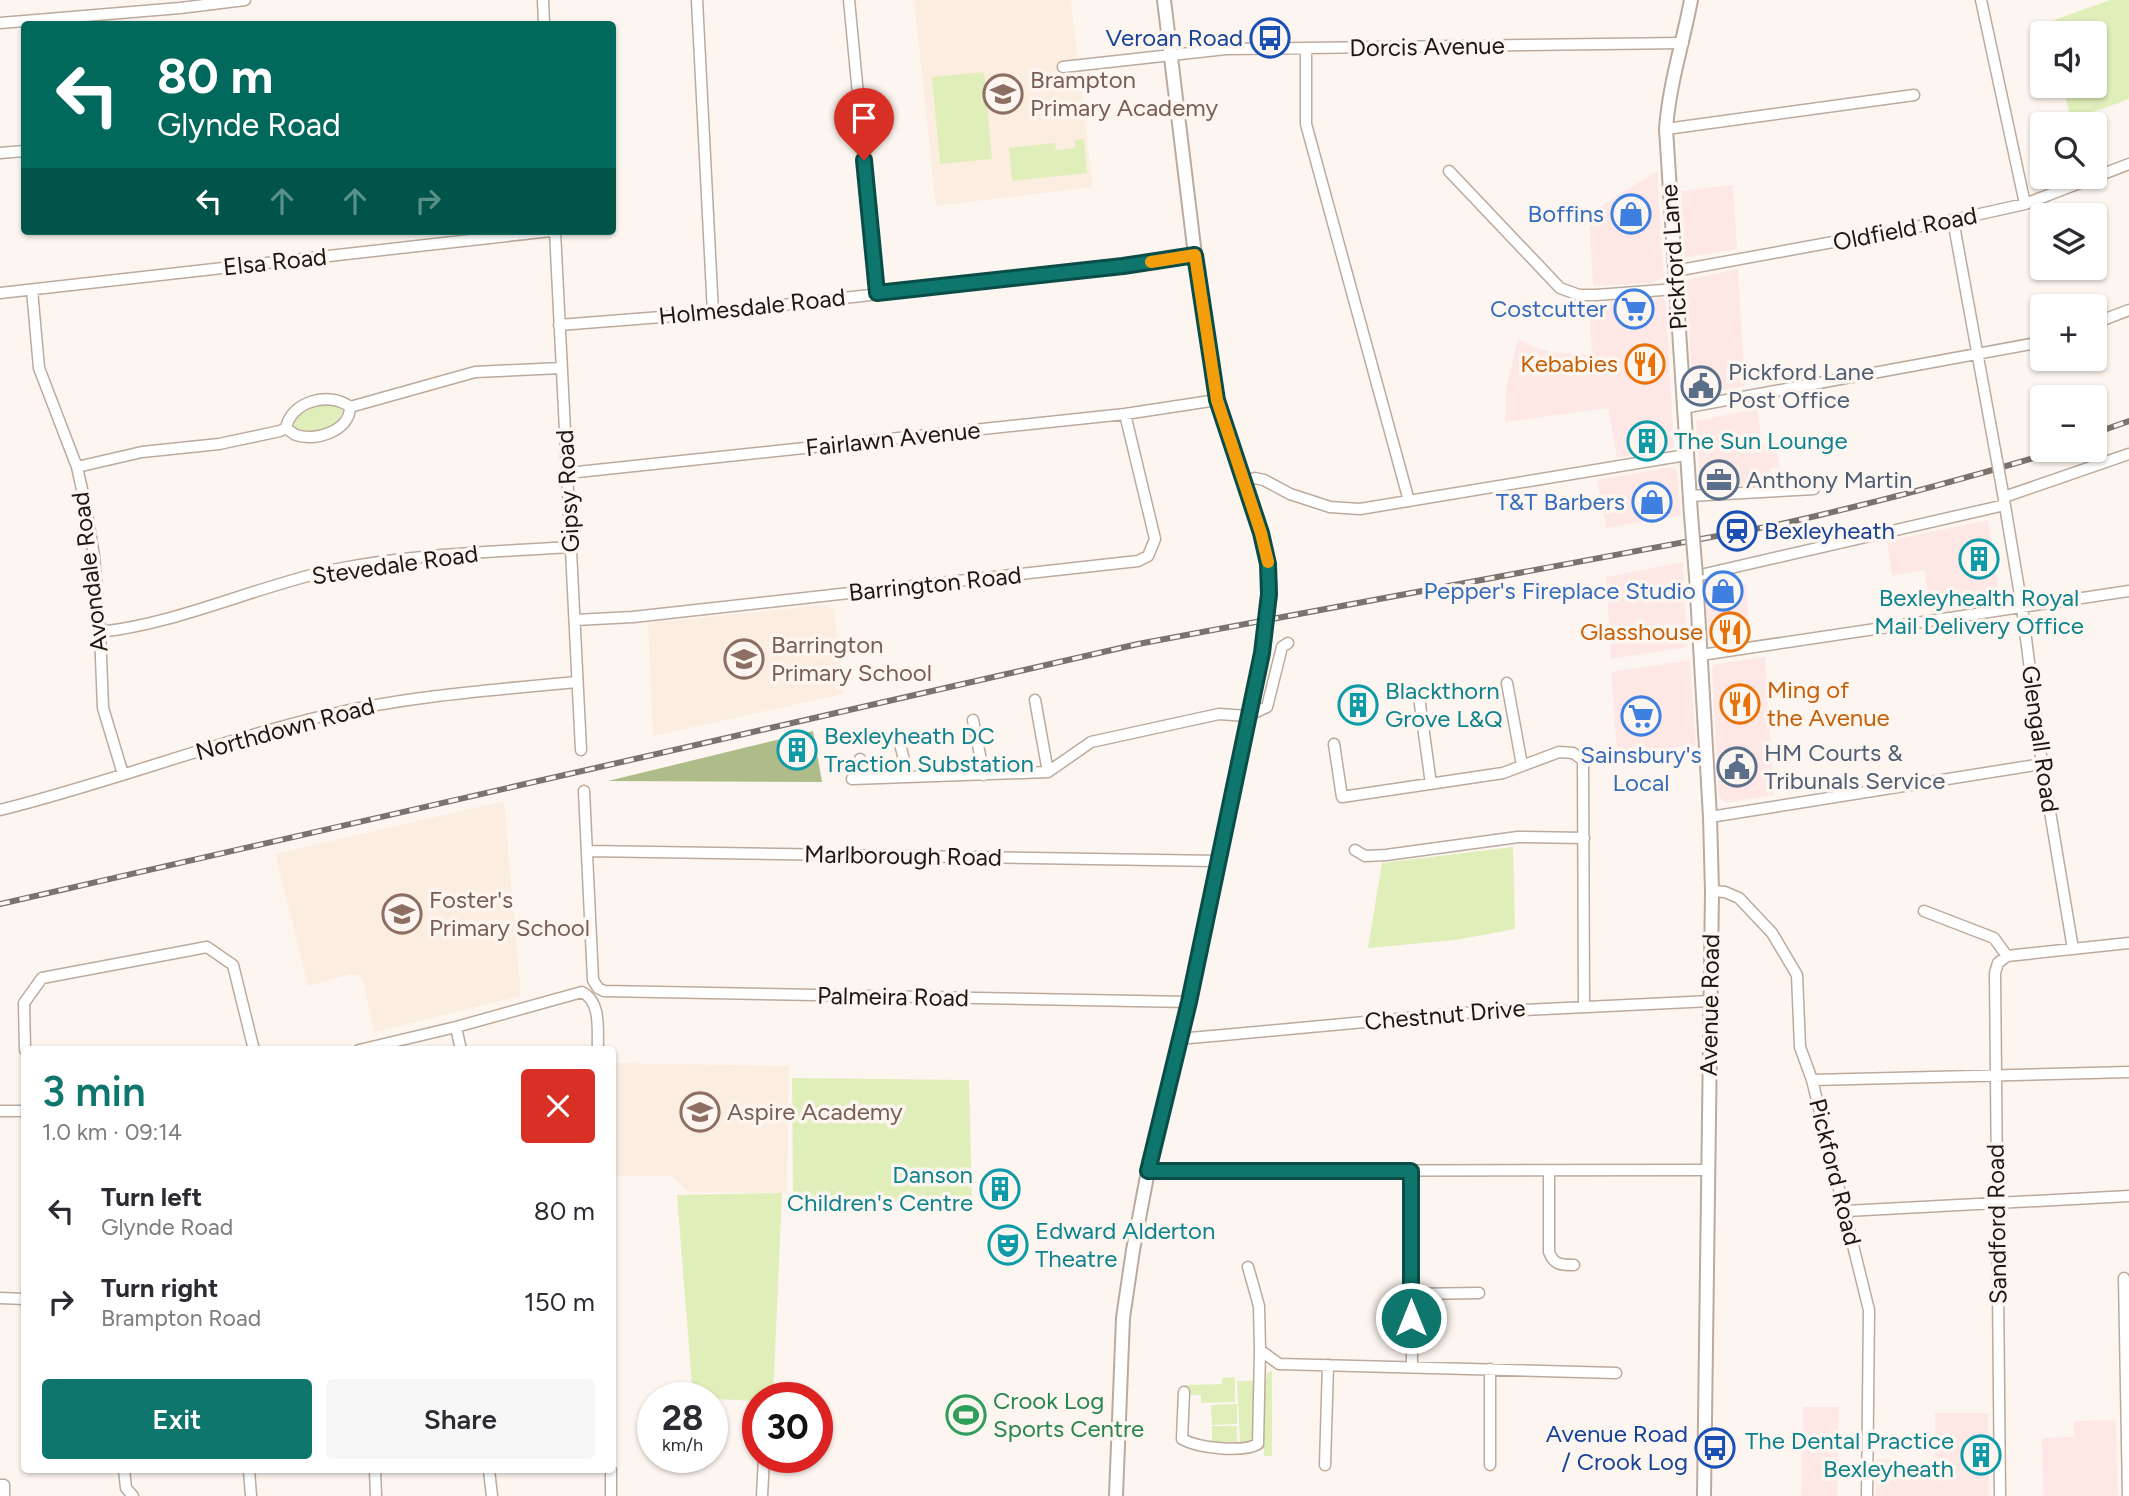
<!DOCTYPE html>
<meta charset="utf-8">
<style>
:root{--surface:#fff;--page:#f7f7f7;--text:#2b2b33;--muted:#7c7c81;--accent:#0f766e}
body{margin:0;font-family:Figtree,sans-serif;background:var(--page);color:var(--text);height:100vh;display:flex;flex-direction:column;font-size:26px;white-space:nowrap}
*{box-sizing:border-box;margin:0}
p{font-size:23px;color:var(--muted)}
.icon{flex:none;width:38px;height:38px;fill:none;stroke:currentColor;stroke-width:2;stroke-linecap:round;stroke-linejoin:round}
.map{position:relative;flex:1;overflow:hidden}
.drawer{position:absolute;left:21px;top:1046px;width:595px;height:427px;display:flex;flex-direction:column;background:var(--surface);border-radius:7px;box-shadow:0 2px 5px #0004}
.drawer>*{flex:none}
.guide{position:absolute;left:21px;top:21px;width:595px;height:214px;border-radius:7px;box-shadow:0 2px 5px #0004;background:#00695c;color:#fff;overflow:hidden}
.controls{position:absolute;left:2030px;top:21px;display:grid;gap:14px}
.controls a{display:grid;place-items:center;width:77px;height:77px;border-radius:7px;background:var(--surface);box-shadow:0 2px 5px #0004;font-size:35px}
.speed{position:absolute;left:637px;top:1382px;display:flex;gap:14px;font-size:35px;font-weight:700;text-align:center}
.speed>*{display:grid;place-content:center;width:91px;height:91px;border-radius:50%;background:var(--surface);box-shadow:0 2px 5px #0004;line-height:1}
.speed small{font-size:18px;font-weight:400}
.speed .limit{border:10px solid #d22;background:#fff;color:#111}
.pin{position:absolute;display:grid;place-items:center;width:60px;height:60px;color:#fff;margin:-72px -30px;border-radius:50% 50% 50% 0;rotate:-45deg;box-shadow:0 0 7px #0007}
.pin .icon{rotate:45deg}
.me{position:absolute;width:77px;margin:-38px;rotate:0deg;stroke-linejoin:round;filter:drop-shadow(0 0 5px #0008)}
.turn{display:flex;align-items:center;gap:24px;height:147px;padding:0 21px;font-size:32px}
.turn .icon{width:91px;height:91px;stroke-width:2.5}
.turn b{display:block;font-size:49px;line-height:60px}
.lanes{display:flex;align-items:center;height:66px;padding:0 21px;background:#0003;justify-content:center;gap:35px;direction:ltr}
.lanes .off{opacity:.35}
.round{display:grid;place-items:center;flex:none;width:74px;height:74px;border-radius:7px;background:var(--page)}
.overview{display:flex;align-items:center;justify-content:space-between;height:119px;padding:0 21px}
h1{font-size:42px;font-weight:600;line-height:52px;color:var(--accent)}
.action{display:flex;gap:14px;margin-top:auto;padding:14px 21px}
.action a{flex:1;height:80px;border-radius:7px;background:var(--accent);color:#fff;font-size:28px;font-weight:600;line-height:80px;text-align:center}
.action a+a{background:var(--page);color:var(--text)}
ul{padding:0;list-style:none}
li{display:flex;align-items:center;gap:21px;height:91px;padding:0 21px}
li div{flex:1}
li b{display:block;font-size:26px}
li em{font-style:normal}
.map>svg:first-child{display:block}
</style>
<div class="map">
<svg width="2129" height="1496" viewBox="0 0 2129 1496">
<rect width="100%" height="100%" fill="#fdf6f0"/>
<!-- commercial -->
<path fill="#fde8e5" d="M1657,171L1664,277L1652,283L1593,286L1589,214Z
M1733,185L1737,249L1685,258L1681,191Z
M1738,269L1745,386L1693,396L1686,280Z
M1663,298L1666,301L1674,446L1668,449L1617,458L1608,408L1505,422L1506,389L1517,342L1520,340L1539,349L1551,352L1592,355L1589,303Z
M1757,409L1763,446L1775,444L1780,467L1771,468V472L1760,488L1701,490L1696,421Z
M1672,467L1677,471L1681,516L1606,528L1597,480Z
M1988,520L2001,602L1931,613L1924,570L1892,576L1887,541Z
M1683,562L1687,647L1611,659L1606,577Z
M1746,583L1750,638L1717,642L1711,641L1709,638L1705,590Z
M1765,657L1774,795L1726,803L1719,797L1712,668L1715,664Z
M1690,660L1696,745L1617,753L1611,672Z
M1803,1407H1839L1837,1496H1801Z
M1935,1413H1988L1989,1496H1876L1877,1459L1893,1460L1894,1468L1935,1467Z
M2116,1420L2118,1496H2043L2042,1438L2074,1437V1421Z"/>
<!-- built -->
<path fill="#fcede1" d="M914,0H1071L1093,187L936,206Z
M823,605L834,609L843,694L653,736L648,623Z
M504,801L521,996L374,1032L364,984L360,976L351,974L308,986L275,854Z
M612,1063L789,1066L787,1193L689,1192L672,1176H614Z"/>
<!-- green -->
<path fill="#e0eeba" d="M2110,0H2129V99L2071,120L2063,86H2095V33H2051L2049,22Z
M984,72L992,159L940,164L932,77Z
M1084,139L1087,173L1012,181L1009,148L1055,143L1056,150L1075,148V140Z
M327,404L336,406L343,411C335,431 314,436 295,428L294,420C304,409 312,406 327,404Z
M1513,847L1515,929L1456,940L1368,948L1382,863Z
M792,1078L969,1080L972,1203L793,1199Z
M782,1193L773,1398H758V1401L693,1398L677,1195Z
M1272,1371V1456H1264L1263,1381H1266L1267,1373Z
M1235,1377V1402L1201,1403V1395H1191L1190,1389H1183V1385L1222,1384V1378Z
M1237,1381H1254L1255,1435L1247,1443H1240Z
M1237,1404V1424L1212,1425L1211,1405Z
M1212,1426H1237V1442L1212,1443Z"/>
<!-- forest -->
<path fill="#aebc89" d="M813,731L822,782L608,781Z"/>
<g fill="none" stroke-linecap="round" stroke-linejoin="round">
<!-- minor casing -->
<g stroke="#bcaa9d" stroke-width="13">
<path id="minor" d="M543,0L544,24
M697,0L713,313
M849,0L877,293
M1981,0L2025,204
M0,23L180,8L245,0
M1306,49V124L1409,501
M1063,67L1226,49L1683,43
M1666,129L1914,95
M0,153L24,151
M1449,171L1560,288L1579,295H1596L1676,289
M1953,220L1995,450
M555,231L581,750
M1675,271L1953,220L2025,204L2129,164
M32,290L39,368L77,467L86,507L94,556L100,632L103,708L123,774
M0,293L551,231
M2095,323L2129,310
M559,325L713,313L1123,266L1195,255
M350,407L475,372L561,368
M1683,408L2042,342
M77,467L142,452L219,444L280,431L286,428C291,401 330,391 350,407C350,431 315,442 296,435C292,433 289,430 286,428
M568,473L1125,414L1217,400
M1243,482L1255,478L1264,480L1290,494L1330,507L1360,509L1686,455
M2002,488L2022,607L2042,764L2073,949
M1689,496L1814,489
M2004,497L2129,454
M1696,576L2005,505
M575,620L633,617L1138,561L1148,556L1155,539L1125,414
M100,632C180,623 254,587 332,570C411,554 492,552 571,547
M1701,655L2129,591
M1507,683L1522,765
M1419,697L1431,784
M1035,700L1048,772
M973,720L984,775
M898,735L908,777
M1334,744L1342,797L1503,773L1559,752L1573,753L1583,760L1584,1005
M860,759L866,778
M852,779L1048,772L1091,742L1219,714L1247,716L1267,707L1282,647L1288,643
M584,791L593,980L598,988L604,991L1189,1002
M0,810C109,783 214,742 323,716C406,696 492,690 577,682
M1710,817L2042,764
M1355,850L1365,856L1386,855L1518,837L1584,838
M588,851L1218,861
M1712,891L1725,892L1739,898L1772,933L1797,975L1800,1047L1812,1080L1869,1310L1867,1496
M1924,911L1994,938L2007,956
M2007,956L2129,943
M456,1027L461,1050
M1180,1035L1189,1038L1224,1035L1462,1013L1711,1001
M25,1050L24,1003L42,978L207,947L233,965L254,1050
M359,1050L456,1027L582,992C602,1002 597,1031 598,1050
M1812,1080L2129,1072
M0,1111H24
M1148,1171L1708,1170
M1549,1171V1252C1554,1265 1561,1265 1574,1265
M1411,1172L1412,1366
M1846,1211L2129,1196
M1248,1267L1259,1306L1260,1350L1279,1364L1616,1373
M2124,1278L2128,1496
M1411,1294L1479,1293
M0,1298L24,1299
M1490,1369V1465
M1184,1392L1182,1439C1198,1448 1242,1453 1258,1444L1260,1350
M1325,1465L1328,1365
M124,1470L126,1488L133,1496
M249,1470L251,1496
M375,1470L376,1496
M489,1470L492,1496
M611,1470V1496
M0,1485H4V1496
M762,1496L764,1458
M2000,1496L1995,973L1998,963L2007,956"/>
</g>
<!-- tertiary casing -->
<g stroke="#bcaa9d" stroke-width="16">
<path id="tertiary" d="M1164,0L1195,255L1217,400L1261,533L1268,564L1270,594
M1691,0C1683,43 1669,85 1666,129L1691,515
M1696,576L1710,817L1712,891L1704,1496
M1116,1496L1123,1318L1133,1250L1148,1171L1189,1002L1262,653"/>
</g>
<!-- minor -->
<use href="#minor" stroke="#fff" stroke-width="10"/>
<!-- tertiary -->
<use href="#tertiary" stroke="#fff" stroke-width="12"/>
<!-- rail casing -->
<g stroke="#79726d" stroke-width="6">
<path id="rail" d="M2095,433L2129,421
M0,904L1138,644L1781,524C1875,503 1968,478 2060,450"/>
</g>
<!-- rail -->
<use href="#rail" stroke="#fdf6f0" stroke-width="3.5" stroke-dasharray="10" stroke-linecap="butt"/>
<!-- minor-bridge casing -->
<g stroke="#bcaa9d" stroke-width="13" stroke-linecap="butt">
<path id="minor-bridge" d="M1995,450L2002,488"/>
</g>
<!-- tertiary-bridge casing -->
<g stroke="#bcaa9d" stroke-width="16" stroke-linecap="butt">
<path id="tertiary-bridge" d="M1691,515L1696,576
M1262,653L1270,594"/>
</g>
<!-- minor-bridge -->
<use href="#minor-bridge" stroke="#fff" stroke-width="10"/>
<!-- tertiary-bridge -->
<use href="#tertiary-bridge" stroke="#fff" stroke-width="12"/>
</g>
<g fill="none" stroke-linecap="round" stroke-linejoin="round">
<!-- route casing -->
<g stroke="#0a4d48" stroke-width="18">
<path id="route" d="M864,160L877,293L1123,266L1195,255L1217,400L1261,533L1268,564L1269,594L1262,653L1189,1002L1148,1171H1411V1318"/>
</g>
<!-- route -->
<use href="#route" stroke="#0f766e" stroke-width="12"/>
<!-- slow -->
<path stroke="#f59e0b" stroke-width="12" d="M1151,262L1195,255L1217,400L1261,533L1268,562"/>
</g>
<!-- icons -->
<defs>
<g id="bus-ring" transform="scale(2.0125)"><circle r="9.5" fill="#fdf6f0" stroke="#1a4fb4" stroke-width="1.5"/><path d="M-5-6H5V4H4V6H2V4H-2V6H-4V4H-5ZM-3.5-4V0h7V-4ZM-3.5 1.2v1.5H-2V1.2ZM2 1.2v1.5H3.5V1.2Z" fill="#1a4fb4"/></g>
<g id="school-ring" transform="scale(2.0125)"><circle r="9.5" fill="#fdf6f0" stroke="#8d6e63" stroke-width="1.5"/><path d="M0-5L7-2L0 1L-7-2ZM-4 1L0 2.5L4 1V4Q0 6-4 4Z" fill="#8d6e63"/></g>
<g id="shop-ring" transform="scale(2.0125)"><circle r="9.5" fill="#fdf6f0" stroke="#3f7fe0" stroke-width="1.5"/><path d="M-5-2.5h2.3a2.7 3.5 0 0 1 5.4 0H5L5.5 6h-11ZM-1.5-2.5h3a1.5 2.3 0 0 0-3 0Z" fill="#3f7fe0"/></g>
<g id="supermarket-ring" transform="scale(2.0125)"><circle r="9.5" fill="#fdf6f0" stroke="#3f7fe0" stroke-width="1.5"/><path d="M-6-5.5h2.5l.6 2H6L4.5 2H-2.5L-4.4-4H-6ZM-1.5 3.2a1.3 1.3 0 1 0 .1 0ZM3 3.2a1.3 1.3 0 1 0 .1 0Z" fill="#3f7fe0"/></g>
<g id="restaurant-ring" transform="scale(2.0125)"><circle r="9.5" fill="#fdf6f0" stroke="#e8710a" stroke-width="1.5"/><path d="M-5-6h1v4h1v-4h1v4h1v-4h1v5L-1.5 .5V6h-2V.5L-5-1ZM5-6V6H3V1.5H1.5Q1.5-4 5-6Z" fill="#e8710a"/></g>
<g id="civic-ring" transform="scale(2.0125)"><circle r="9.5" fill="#fdf6f0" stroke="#5c6f8a" stroke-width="1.5"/><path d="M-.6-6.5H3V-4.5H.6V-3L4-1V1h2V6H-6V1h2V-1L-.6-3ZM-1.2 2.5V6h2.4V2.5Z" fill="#5c6f8a"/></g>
<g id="building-ring" transform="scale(2.0125)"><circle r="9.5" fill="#fdf6f0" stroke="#0f9aa8" stroke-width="1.5"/><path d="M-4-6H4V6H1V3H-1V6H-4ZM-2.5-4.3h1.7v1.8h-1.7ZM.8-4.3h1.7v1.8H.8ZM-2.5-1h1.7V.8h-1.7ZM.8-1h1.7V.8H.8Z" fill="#0f9aa8"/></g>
<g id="office-ring" transform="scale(2.0125)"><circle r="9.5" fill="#fdf6f0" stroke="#5c6f8a" stroke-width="1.5"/><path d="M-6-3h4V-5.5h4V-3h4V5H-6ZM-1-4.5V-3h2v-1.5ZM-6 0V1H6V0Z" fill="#5c6f8a"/></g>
<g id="station-ring" transform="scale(2.0125)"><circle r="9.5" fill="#fdf6f0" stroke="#1a4fb4" stroke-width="1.5"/><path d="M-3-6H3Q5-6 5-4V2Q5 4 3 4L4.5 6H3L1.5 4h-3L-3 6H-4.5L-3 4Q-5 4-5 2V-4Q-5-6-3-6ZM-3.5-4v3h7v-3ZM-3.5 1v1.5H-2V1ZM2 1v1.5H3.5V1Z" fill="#1a4fb4"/></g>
<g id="theatre-ring" transform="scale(2.0125)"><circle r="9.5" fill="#fdf6f0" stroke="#0f9aa8" stroke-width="1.5"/><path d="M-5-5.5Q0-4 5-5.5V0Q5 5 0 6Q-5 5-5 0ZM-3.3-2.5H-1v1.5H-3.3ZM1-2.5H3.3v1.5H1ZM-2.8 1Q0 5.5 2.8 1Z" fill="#0f9aa8"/></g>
<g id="stadium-ring" transform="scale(2.0125)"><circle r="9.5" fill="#fdf6f0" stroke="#2e9e5b" stroke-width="1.5"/><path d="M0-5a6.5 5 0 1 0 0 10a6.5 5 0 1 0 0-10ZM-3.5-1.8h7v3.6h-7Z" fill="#2e9e5b"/></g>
</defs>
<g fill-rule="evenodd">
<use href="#bus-ring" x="1270" y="38"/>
<use href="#school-ring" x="1003" y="94"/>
<use href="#shop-ring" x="1631" y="214"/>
<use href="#supermarket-ring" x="1634" y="309"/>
<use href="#restaurant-ring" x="1645" y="364"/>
<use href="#civic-ring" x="1701" y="386"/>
<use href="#building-ring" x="1647" y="441"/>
<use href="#office-ring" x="1719" y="480"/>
<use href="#shop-ring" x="1652" y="502"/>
<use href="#station-ring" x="1737" y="531"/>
<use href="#building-ring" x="1979" y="559"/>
<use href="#shop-ring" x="1723" y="591"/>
<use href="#restaurant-ring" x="1730" y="632"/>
<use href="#school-ring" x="744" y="659"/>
<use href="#restaurant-ring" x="1740" y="704"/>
<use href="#building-ring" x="1358" y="705"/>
<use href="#supermarket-ring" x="1641" y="716"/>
<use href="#building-ring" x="797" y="750"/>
<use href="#civic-ring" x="1737" y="767"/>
<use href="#school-ring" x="402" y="914"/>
<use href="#school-ring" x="700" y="1112"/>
<use href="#building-ring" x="1000" y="1189"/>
<use href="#theatre-ring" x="1008" y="1245"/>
<use href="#stadium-ring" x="966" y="1415"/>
<use href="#bus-ring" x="1715" y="1448"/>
<use href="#building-ring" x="1981" y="1455"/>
</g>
<g text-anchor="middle" stroke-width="7" stroke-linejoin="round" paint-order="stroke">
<!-- transit labels -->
<g font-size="24" fill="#164399" stroke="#fdf6f0" text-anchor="end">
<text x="1243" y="46">Veroan Road</text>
<text x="1764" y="539" text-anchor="start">Bexleyheath</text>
<text x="1688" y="1442">Avenue Road<tspan x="1688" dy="28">/ Crook Log</tspan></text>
</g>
<!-- street labels -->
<g font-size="24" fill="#1d1712" stroke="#fdf6f0">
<text transform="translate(1427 47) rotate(-1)" y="8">Dorcis Avenue</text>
<text transform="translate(1905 229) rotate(-11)" y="8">Oldfield Road</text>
<text transform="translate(1674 257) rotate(-94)" y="8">Pickford Lane</text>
<text transform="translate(275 262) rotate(-6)" y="8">Elsa Road</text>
<text transform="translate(752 307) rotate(-6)" y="8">Holmesdale Road</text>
<text transform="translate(893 439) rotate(-6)" y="8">Fairlawn Avenue</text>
<text transform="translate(568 491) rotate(-93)" y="8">Gipsy Road</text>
<text transform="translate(395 565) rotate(-8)" y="8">Stevedale Road</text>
<text transform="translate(90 572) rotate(-97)" y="8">Avondale Road</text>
<text transform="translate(935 584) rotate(-6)" y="8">Barrington Road</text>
<text transform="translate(285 729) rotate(-15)" y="8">Northdown Road</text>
<text transform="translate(2040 739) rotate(82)" y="8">Glengall Road</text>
<text transform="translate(903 856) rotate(1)" y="8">Marlborough Road</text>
<text transform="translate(893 997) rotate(1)" y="8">Palmeira Road</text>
<text transform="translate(1710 1005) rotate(-89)" y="8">Avenue Road</text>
<text transform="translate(1445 1015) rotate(-5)" y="8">Chestnut Drive</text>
<text transform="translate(1835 1172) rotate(76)" y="8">Pickford Road</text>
<text transform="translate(1997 1224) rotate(-91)" y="8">Sandford Road</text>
</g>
<!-- education labels -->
<g font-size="24" fill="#785e54" stroke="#fdf6f0" text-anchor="start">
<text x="1030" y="88">Brampton<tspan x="1030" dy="28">Primary Academy</tspan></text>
<text x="771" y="653">Barrington<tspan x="771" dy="28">Primary School</tspan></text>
<text x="429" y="908">Foster's<tspan x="429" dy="28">Primary School</tspan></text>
<text x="727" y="1120">Aspire Academy</text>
</g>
<!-- shop labels -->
<g font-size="24" fill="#366cbe" stroke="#fdf6f0" text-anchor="end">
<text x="1604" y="222">Boffins</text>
<text x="1607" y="317">Costcutter</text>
<text x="1625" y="510">T&amp;T Barbers</text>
<text x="1696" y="599">Pepper's Fireplace Studio</text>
<text x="1641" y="763" text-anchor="middle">Sainsbury's<tspan x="1641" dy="28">Local</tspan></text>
</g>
<!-- food labels -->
<g font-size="24" fill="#c56008" stroke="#fdf6f0" text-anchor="end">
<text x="1618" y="372">Kebabies</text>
<text x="1703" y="640">Glasshouse</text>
<text x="1767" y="698" text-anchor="start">Ming of<tspan x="1767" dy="28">the Avenue</tspan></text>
</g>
<!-- service labels -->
<g font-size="24" fill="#4e5e75" stroke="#fdf6f0" text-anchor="start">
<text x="1728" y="380">Pickford Lane<tspan x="1728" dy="28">Post Office</tspan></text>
<text x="1746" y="488">Anthony Martin</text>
<text x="1764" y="761">HM Courts &amp;<tspan x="1764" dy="28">Tribunals Service</tspan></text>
</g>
<!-- culture labels -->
<g font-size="24" fill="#0d838f" stroke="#fdf6f0" text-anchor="start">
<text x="1674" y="449">The Sun Lounge</text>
<text x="1979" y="606" text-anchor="middle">Bexleyhealth Royal<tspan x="1979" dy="28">Mail Delivery Office</tspan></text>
<text x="1385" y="699">Blackthorn<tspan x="1385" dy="28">Grove L&amp;Q</tspan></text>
<text x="824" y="744">Bexleyheath DC<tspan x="824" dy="28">Traction Substation</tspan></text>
<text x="973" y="1183" text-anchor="end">Danson<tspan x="973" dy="28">Children's Centre</tspan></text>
<text x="1035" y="1239">Edward Alderton<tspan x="1035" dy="28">Theatre</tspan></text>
<text x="1954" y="1449" text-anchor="end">The Dental Practice<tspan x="1954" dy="28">Bexleyheath</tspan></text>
</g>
<!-- leisure labels -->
<g font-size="24" fill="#27864d" stroke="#fdf6f0" text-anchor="start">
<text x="993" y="1409">Crook Log<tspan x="993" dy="28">Sports Centre</tspan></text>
</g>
</g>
</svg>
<div class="controls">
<a><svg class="icon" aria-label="sound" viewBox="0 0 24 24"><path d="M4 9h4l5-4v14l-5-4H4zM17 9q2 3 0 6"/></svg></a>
<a><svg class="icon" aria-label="search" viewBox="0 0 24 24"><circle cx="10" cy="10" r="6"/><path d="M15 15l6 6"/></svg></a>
<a><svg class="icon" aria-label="layers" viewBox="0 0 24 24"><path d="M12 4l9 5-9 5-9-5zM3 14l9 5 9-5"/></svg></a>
<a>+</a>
<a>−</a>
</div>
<div class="speed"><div>28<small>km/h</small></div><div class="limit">30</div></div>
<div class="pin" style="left:864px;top:160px;background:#d93025"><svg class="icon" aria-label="arrive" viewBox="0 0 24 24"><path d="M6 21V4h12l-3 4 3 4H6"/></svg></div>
<svg class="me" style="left:1411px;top:1318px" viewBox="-20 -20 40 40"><circle r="17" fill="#0f766e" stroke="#fff" stroke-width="3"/><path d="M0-11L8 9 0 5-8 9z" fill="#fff"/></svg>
<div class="guide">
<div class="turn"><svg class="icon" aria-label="left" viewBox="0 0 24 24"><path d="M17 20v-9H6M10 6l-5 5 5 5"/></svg><div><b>80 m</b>Glynde Road</div></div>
<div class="lanes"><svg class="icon" aria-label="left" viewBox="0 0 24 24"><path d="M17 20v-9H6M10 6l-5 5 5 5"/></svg><svg class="icon off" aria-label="ahead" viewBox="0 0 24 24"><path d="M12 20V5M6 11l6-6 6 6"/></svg><svg class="icon off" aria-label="ahead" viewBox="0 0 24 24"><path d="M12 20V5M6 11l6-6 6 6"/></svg><svg class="icon off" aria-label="right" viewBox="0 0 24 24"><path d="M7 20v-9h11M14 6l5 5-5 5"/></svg></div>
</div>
<section class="drawer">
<div class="overview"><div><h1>3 min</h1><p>1.0 km · 09:14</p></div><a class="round" style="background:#d93025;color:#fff"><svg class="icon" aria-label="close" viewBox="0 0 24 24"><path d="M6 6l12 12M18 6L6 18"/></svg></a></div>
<ul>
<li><svg class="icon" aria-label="left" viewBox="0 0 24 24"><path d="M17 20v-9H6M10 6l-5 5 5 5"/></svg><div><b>Turn left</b><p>Glynde Road</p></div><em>80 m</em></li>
<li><svg class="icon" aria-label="right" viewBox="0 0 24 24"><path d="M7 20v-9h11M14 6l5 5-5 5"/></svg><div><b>Turn right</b><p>Brampton Road</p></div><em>150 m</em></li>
</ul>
<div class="action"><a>Exit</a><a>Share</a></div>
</section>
</div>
